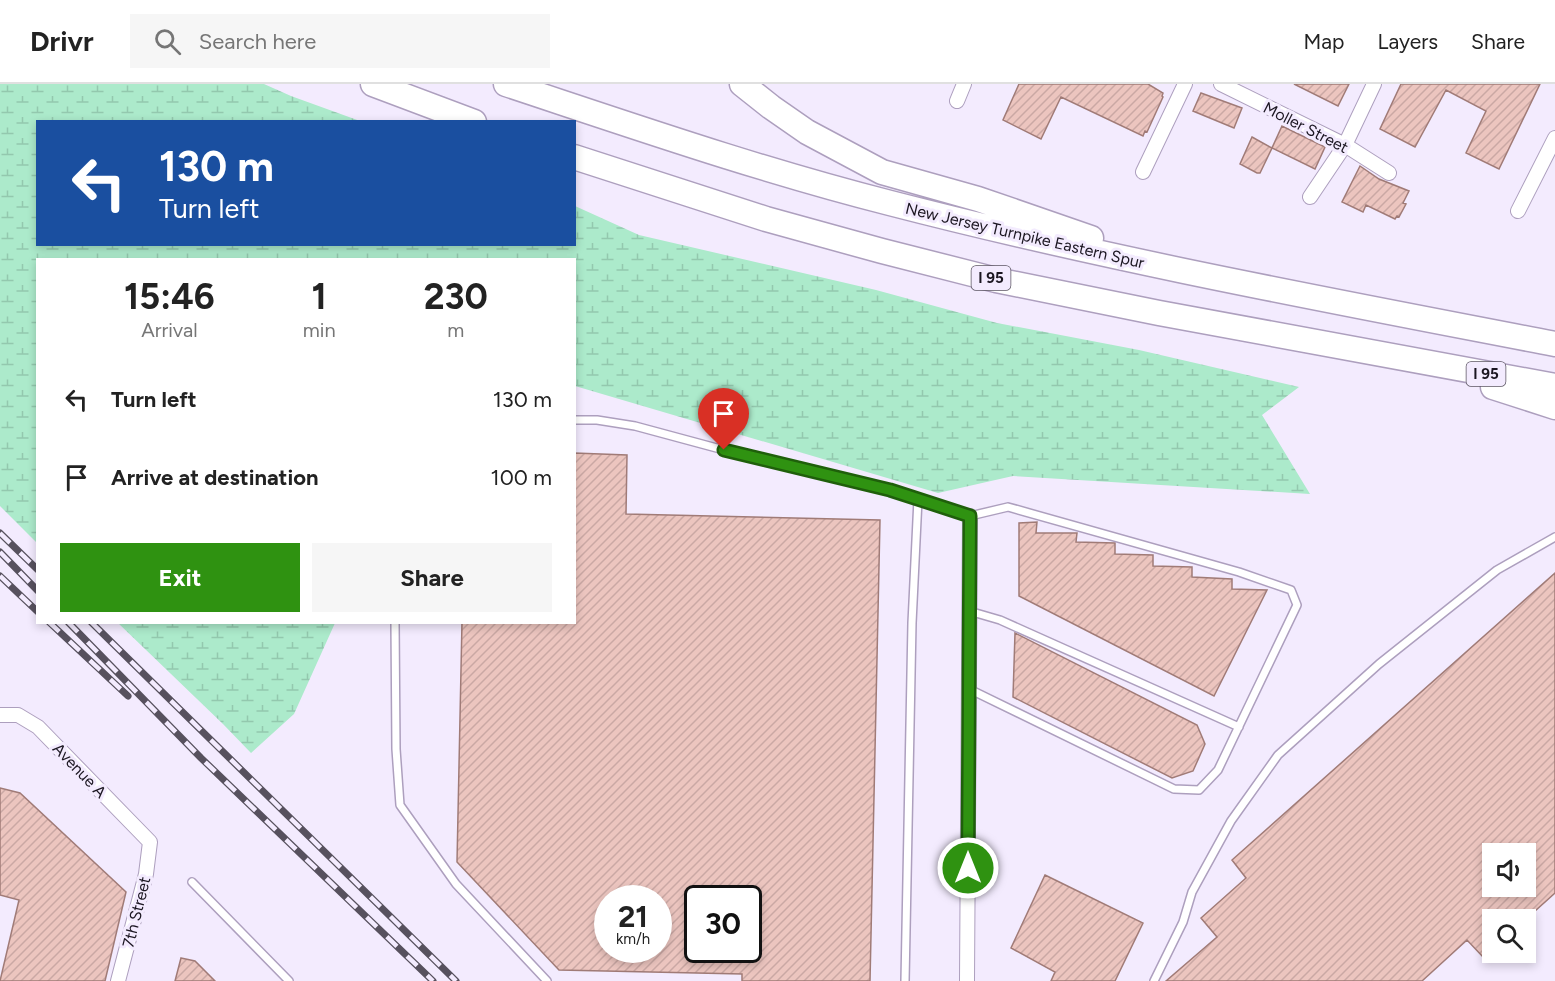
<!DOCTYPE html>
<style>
:root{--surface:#fff;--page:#f6f6f6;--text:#222;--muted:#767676;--line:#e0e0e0;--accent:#2f9211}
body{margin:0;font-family:Figtree,sans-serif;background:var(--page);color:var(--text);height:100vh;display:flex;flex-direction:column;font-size:22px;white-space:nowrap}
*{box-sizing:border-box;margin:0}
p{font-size:20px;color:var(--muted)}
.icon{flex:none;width:33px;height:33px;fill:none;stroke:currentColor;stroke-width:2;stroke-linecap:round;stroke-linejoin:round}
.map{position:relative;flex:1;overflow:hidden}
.side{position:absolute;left:36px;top:174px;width:540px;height:366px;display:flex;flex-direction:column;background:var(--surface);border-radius:0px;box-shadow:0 3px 9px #0003}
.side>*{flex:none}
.guide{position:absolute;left:36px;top:36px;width:540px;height:126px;border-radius:0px;box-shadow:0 3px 9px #0003;background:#1a4fa0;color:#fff;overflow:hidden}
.buttons{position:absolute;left:1482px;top:759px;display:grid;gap:12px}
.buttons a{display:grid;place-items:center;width:54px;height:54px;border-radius:0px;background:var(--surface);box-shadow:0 3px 9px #0003;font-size:30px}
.speed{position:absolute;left:594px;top:801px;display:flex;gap:12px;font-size:30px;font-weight:700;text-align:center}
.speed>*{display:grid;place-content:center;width:78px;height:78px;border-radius:50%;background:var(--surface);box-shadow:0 3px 9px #0003;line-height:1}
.speed small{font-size:15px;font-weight:400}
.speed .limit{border:3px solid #111;border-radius:9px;background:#fff;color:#111}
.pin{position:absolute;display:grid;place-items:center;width:51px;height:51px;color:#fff;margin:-62px -26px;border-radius:50% 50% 50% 0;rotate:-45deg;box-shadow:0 0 6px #0007}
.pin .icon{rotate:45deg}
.me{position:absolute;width:66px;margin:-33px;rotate:0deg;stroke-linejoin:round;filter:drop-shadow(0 0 4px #0008)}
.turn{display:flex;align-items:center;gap:21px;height:126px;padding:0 24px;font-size:27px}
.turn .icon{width:78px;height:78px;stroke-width:2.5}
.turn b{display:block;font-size:42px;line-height:51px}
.eta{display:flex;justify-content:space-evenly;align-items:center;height:102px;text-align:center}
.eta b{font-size:36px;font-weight:700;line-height:42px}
.cta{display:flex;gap:12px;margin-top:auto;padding:12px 24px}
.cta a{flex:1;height:69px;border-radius:0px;background:var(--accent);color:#fff;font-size:24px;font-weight:700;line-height:69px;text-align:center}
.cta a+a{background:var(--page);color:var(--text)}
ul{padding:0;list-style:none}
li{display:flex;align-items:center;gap:18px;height:78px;padding:0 24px}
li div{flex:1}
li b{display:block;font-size:22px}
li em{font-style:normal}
header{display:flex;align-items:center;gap:36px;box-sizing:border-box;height:84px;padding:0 30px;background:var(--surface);border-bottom:2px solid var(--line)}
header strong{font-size:28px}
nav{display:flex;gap:33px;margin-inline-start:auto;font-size:21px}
.search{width:420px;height:54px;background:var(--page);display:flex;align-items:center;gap:15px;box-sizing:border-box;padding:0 21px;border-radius:0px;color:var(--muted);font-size:22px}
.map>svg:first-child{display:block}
</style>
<header>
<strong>Drivr</strong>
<div class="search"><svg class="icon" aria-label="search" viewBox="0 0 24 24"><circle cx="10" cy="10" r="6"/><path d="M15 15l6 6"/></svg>Search here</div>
<nav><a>Map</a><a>Layers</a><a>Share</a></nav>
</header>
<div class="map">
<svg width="1555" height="897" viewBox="0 0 1555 897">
<defs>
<pattern id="wetland-marsh" width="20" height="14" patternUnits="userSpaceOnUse" patternTransform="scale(1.5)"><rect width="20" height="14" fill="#aceacb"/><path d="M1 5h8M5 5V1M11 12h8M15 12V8" fill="none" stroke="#93c8ae"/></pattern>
<pattern id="building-hatch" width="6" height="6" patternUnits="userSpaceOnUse" patternTransform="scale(1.5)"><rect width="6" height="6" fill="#ecc5bf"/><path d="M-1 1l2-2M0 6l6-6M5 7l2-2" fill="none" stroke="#caa8a4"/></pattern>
</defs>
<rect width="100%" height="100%" fill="#f3ebfe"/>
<!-- wetland -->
<path fill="url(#wetland-marsh)" d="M0,0H264L291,12L360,37L38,38V160H574L575,122L639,151L876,206L997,239L1139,266L1299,303L1262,331L1310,410L1013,392L938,409L575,302L574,176H38L37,459L0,422Z
M118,539H335L294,630L251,669L223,640Z"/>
<!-- building -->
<path fill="url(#building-hatch)" stroke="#a07b77" stroke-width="1.5" fill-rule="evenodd" d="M1019,0H1148L1163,9L1162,12L1163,13L1147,48L1145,47L1143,52L1061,13L1041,55L1003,36Z
M1294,0H1349L1338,22Z
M1401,0H1540L1499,85L1466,69L1486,27L1446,6L1415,63L1380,45Z
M1201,9L1242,24L1234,44L1193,27Z
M1282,42L1325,63L1315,85L1272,64Z
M1252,53L1272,64L1260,89H1257L1240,80Z
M1360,82L1379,95L1409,107L1403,119L1406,120L1399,133L1397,132L1395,135L1366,121L1363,128L1342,118Z
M574,369L627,371L626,430L880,436L870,897H742V890L559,886L457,778L462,538H574ZM608,814H658V866H608ZM698,814H748V866H698Z
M1037,438L1036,449H1077L1076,458L1115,459V470L1153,471V482L1192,483V493L1232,495V505L1267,506L1214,612L1019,512V439Z
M1555,489V809L1525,836H1492V864L1483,873L1467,856L1422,897H1166L1217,853L1201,834L1246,794L1232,776ZM1492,770H1526V802H1492Z
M1015,549L1197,641L1205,660L1193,687L1172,694L1013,613Z
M0,704L20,709L126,808L105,897H0L19,816L0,811Z
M1045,791L1143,839L1115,897H1051L1055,888L1011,864Z
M181,874L195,877L215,897H175Z"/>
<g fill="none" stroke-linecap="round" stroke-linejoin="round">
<!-- lane casing -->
<g stroke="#ad9fbe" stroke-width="10">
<path id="lane" d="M574,336H597L635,342L724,366L890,406L970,432L1008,423L1239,488L1291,506L1297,521L1218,686L1199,706L1174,705L969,605
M969,527L1000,536L1239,643
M395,538L396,665L400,721L456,800L547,897
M192,798L289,897
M905,897L912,539L918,415
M1154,897L1183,838L1192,808L1231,737L1278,671L1379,580L1497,486L1555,453"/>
</g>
<!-- street casing -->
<g stroke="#ad9fbe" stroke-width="16">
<path id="street" d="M1221,0L1345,61L1389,89
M957,17L964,0
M1143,88L1185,0
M1310,113L1345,61L1374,0
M1518,127L1555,54
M1,631H18L38,643L150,758L146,790L118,897
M967,897L970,432"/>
</g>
<!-- highway casing -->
<g stroke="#ad9fbe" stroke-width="27">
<path id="highway" d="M373,0L474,38
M506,0C633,42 760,86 890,119C1110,176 1333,217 1555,260
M742,0L771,23L807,48L882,88L978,115L1091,154
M574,73L766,135L882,167L996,196L1159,229L1555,302
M1493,303L1555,323"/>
</g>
<!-- lane -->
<use href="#lane" stroke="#fff" stroke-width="7"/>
<!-- street -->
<use href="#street" stroke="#fff" stroke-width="14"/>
<!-- highway -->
<use href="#highway" stroke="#fff" stroke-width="24"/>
<!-- rail casing -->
<g stroke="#57515e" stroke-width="7">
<path id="rail" d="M0,449L38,486
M0,468L38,507
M0,492L38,528
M49,538L128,612
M68,538L201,674L433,897
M91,538L456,897"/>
</g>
<!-- rail -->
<use href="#rail" stroke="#f3ebfe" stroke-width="4.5" stroke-dasharray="14" stroke-linecap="butt"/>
</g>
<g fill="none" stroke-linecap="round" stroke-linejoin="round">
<!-- route casing -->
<g stroke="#1f5f0b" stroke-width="15">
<path id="route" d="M724,366L890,406L970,432L968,784"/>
</g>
<!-- route -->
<use href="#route" stroke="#2f9211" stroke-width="10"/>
</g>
<g text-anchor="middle" stroke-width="6" stroke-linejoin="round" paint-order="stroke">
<!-- shield labels -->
<g fill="#f3ebfe" stroke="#5c5663" stroke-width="1.5">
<rect x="971.5" y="182" width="39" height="24" rx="4.5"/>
<rect x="1466.5" y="278" width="39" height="24" rx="4.5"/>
</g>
<g font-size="15" font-weight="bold" fill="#1b1621">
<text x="991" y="199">I 95</text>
<text x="1486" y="295">I 95</text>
</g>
<!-- street labels -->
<g font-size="16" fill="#1b1621" stroke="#f3ebfe">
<text transform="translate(1306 43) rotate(27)" y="6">Moller Street</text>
<text transform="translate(1025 151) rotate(13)" y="6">New Jersey Turnpike Eastern Spur</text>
<text transform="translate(80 686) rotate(46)" y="6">Avenue A</text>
<text transform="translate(136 828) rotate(-76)" y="6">7th Street</text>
</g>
</g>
</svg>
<div class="buttons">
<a><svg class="icon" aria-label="sound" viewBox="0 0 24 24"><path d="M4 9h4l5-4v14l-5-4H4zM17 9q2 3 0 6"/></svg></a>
<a><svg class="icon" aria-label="search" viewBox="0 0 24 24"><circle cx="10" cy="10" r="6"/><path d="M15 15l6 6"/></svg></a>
</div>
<div class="speed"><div>21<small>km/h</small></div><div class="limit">30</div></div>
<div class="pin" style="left:724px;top:366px;background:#d93025"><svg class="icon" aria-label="arrive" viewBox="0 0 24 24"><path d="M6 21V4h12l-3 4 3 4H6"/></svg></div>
<svg class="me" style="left:968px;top:784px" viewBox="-20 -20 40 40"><circle r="17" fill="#2f9211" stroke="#fff" stroke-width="3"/><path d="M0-11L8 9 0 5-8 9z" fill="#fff"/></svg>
<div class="guide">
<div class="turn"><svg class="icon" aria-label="left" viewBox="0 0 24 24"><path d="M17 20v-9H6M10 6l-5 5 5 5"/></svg><div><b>130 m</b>Turn left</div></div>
</div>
<section class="side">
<div class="eta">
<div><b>15:46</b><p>Arrival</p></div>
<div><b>1</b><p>min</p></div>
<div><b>230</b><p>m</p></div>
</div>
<ul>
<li><svg class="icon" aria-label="left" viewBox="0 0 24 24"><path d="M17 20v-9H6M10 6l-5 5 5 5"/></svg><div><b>Turn left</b></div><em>130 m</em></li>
<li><svg class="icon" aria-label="arrive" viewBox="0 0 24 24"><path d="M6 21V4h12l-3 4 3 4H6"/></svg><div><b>Arrive at destination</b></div><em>100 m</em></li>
</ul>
<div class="cta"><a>Exit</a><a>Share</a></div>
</section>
</div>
